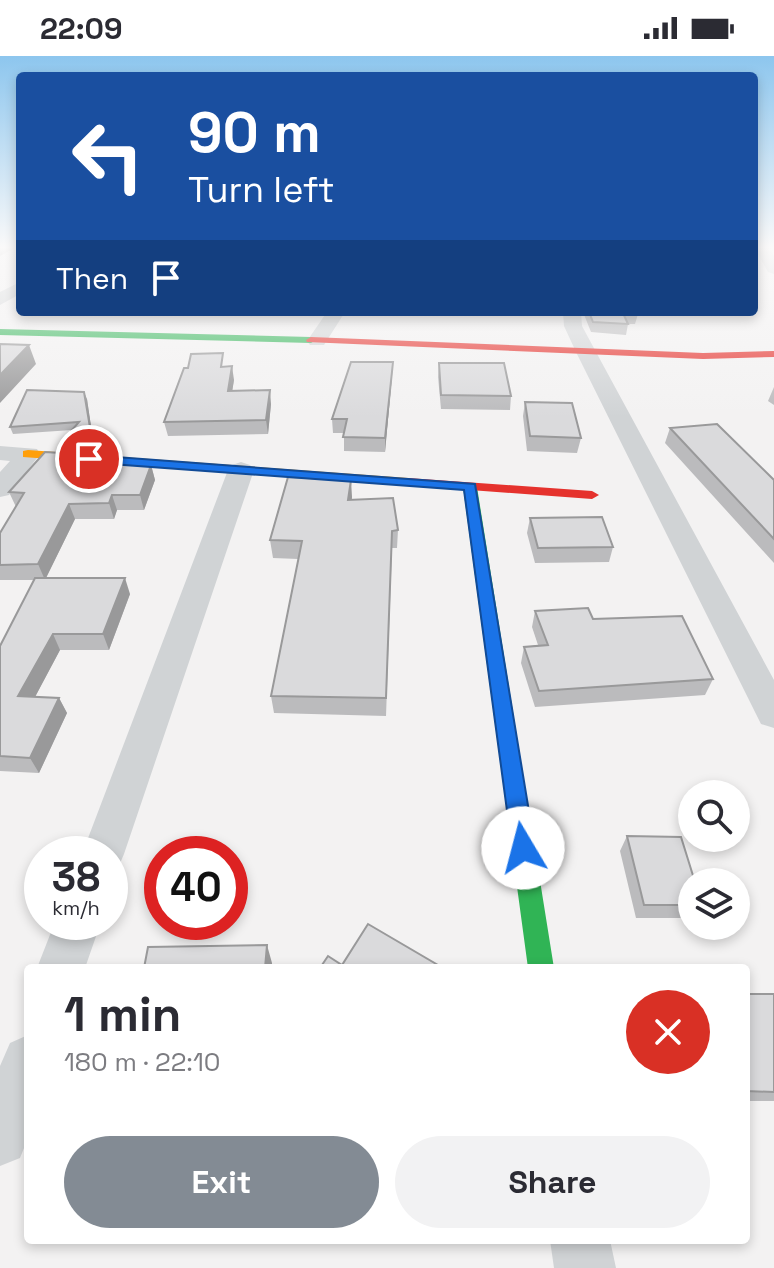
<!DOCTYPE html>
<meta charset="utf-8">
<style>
:root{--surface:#fff;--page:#f2f2f3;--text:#2b2b33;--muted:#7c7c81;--accent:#838b94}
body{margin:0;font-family:"Space Grotesk",sans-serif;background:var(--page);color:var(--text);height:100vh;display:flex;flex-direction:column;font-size:30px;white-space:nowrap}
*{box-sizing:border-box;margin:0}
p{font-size:26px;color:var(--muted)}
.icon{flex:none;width:44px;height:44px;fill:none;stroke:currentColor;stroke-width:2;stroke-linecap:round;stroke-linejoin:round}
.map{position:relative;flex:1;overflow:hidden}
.sheet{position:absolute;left:24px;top:908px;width:726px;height:280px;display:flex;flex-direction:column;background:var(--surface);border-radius:8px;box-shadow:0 4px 12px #0003}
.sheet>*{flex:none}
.hud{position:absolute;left:16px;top:16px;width:742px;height:244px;border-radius:8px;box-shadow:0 4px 12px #0003;background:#1a4fa0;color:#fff;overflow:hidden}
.controls{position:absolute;left:678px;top:724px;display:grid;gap:16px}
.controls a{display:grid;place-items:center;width:72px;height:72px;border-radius:50%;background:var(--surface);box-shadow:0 4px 12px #0003;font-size:40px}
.speed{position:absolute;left:24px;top:780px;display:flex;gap:16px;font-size:40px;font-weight:700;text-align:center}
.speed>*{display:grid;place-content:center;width:104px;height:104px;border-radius:50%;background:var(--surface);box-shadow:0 4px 12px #0003;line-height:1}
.speed small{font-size:20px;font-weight:400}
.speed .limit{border:12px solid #d22;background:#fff;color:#111}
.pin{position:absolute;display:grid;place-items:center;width:68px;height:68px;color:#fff;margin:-34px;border:4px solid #fff;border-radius:50%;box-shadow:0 2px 8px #0007}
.me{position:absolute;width:88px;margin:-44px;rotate:352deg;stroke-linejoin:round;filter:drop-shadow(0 0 6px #0008)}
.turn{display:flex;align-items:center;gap:28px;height:168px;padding:0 40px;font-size:36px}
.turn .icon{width:104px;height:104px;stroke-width:2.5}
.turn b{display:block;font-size:56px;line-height:68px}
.then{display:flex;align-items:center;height:76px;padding:0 40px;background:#0003;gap:16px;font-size:30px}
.round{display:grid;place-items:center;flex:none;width:84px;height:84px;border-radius:42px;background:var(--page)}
.headline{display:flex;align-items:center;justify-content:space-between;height:136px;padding:0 40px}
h1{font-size:48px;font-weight:700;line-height:60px}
.button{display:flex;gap:16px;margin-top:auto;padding:16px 40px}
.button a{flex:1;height:92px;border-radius:48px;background:var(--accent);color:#fff;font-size:32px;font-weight:700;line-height:92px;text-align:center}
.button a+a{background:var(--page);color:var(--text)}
.status{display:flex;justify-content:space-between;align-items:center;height:56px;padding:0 40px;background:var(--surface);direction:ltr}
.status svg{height:22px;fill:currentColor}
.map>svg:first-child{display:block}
</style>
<div class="status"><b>22:09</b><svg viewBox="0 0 49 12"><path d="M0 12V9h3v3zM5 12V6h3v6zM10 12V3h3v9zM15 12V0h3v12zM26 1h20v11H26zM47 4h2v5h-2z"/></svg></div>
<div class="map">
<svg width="774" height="1212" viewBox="0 0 774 1212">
<rect width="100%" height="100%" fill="#f3f2f2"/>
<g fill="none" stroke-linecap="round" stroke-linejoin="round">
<!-- street -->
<path fill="#d0d3d5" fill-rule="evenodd" d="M754,191H769L774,200V218L768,216Z
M20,226V238L0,249V236Z
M327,256H345L324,289H310L307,285Z
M563,256H581L582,270L596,296L774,624V672L761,668L756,658L576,296L564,270Z
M0,390L37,393L40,398L9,439L0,441V416L10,405L0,404Z
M241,406L250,409L254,414L124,798L118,812L110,815V798H82L228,414L232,409Z
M55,866H101L85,912H37Z
M28,979V1082L20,1102L0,1110V1010L10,987Z
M550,1184H610L616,1212H554Z"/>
<!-- fast -->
<path fill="#30b455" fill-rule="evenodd" d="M0,273L311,281L316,284L311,287L0,279Z
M470,427L477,431L554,912H528L463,431Z"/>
<!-- slow -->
<path fill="#ff9f0a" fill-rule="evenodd" d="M28,394L408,422L415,426L408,430L23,401V395Z"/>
<!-- jam -->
<path fill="#e5322d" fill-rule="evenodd" d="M311,281L703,297L774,295V301L703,303L307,286L306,284Z
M408,422L592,435L599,439L592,443L403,429V423Z"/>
</g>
<!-- wall -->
<path fill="#bbbbbd" d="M583,256H638V258L635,268H628L626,279L591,276Z
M439,307L511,340L510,354L441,353L438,321Z
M225,311L234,324L232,335L271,348L268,378L168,380L164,366Z
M392,320L385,396L344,395V377H333L332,363Z
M774,331V349L768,345Z
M87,343L94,391L68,389L66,381L72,374L13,378L10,371Z
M525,346L581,382L577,397L527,395L523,360Z
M670,372L774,424V507L665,387Z
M95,406L151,409L155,424L144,454H117L114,463H75L46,522L130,538L109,594H60L35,641L59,642L67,657L39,717L0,715V590L34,524H0V477L16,451L9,436Z
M352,441V444L398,474L397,492H392L386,660L274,657L271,640L298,503L273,502L270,484Z
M530,462L613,491L609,506L535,507L527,477Z
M535,555L593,563L713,623L705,639L535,651L521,607L524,591L538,589L532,571Z
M627,780L692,826V862H636L620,795Z
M746,938H774V1045H746Z"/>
<!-- shaded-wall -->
<path fill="#99999a" d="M0,192H14L0,200Z
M29,289L36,308L0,347V319Z
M393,306L392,320L385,396V382Z
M232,310L234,324L230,349L228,335Z
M270,334L271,348L268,378L266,364Z
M84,336L87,343L94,391L92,383Z
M151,409L155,424L144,454L140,439Z
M351,424L352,441L349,461L348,444Z
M112,439L117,454L114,463L109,447Z
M69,448L75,463L45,524L38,508Z
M125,522L130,538L109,594L103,578Z
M53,578L60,594L27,656L18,640Z
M59,642L67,657L39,717L30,702Z
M267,889L272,907V912H265Z"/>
<!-- building -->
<path fill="#dadadc" stroke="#99999a" stroke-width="2" d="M589,256H638V258L623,257L628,268L593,266Z
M0,288L29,289L0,319Z
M223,297L221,311L232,310L228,335L270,334L266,364L164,366L184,312H188L191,298Z
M351,306H393L385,382L343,381L347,363H332Z
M439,307H504L511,340L441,339Z
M27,334L84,336L92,383L66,381L79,366L10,371Z
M525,346L572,347L581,382L530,380Z
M717,368L774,424V483L670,372Z
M45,396L93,399L94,406L151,409L140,439H112L109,447L69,448L38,508L0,509V477L24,437L9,436Z
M288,421L351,424L348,444L393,442L398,474L392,475L386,642L271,640L302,485L270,484Z
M602,461L613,491L538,492L530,462Z
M35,522H125L103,578H53L18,640L59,642L30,702L0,700V590Z
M588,552L593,563L682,560L713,623L539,635L524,591L548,589L535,555Z
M627,780L681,781L695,826H692V849H644Z
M368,868L443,912H320L328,900L342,909Z
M267,889L265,912H144L148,891Z
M746,938H774V1036L746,1035Z"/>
<!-- sky -->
<linearGradient id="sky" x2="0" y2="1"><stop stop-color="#8dc6ee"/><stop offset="0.53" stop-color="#faf9f9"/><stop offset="1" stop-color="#faf9f9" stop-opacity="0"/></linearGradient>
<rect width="774" height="361" fill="url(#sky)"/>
<!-- route -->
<path fill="#1a73e8" stroke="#114b97" stroke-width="2" d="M89,399L475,428L535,792L531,799L523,802L515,799L512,792L464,434L84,406V400Z"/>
</svg>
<div class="controls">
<a><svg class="icon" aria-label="search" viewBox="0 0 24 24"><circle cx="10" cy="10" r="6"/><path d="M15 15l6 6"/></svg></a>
<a><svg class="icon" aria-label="layers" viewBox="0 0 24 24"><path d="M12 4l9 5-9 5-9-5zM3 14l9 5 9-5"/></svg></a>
</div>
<div class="speed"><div>38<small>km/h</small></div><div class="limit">40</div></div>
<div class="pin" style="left:89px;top:403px;background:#d93025"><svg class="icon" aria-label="arrive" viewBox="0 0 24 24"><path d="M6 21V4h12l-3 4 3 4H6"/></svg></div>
<svg class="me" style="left:523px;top:792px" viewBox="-20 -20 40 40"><circle r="19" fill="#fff"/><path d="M0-13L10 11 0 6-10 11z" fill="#1a73e8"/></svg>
<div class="hud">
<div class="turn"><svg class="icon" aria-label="left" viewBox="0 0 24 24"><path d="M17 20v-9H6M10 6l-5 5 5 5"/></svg><div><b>90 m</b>Turn left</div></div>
<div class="then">Then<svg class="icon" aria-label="arrive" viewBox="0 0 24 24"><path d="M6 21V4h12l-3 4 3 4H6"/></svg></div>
</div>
<section class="sheet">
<div class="headline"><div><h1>1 min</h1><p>180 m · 22:10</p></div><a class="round" style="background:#d93025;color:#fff"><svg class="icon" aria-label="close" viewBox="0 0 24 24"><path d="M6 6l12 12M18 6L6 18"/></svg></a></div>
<div class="button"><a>Exit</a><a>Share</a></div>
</section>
</div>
